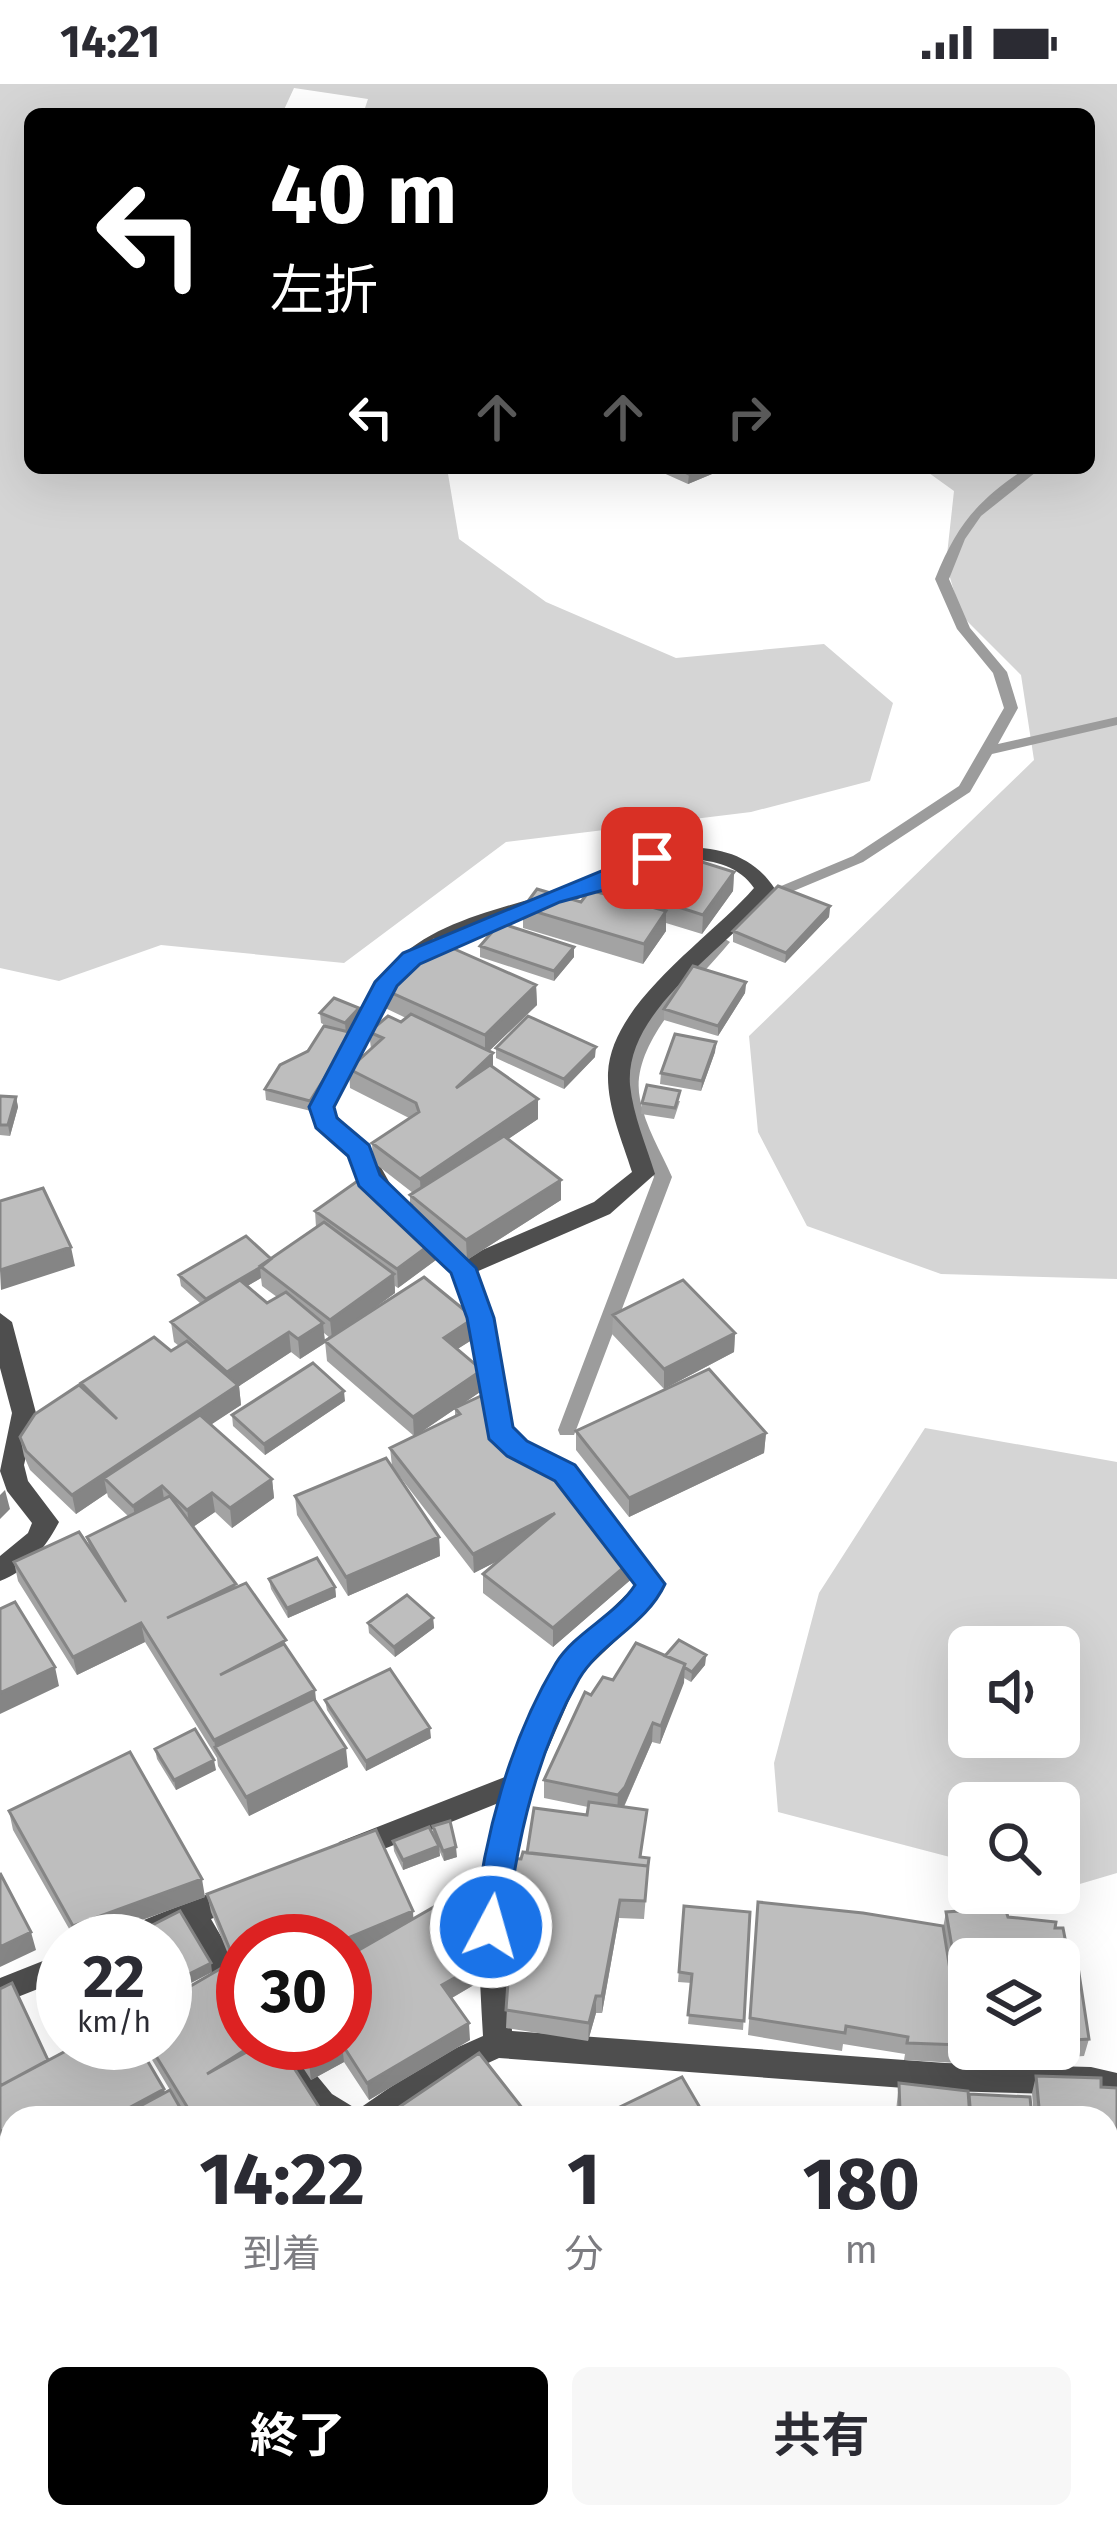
<!DOCTYPE html>
<html lang="ja">
<meta charset="utf-8">
<style>
:root{--surface:#fff;--page:#f7f7f7;--text:#2b2b33;--muted:#7c7c81;--accent:#000}
body{margin:0;font-family:"Fira Sans","Noto Sans JP",sans-serif;background:var(--page);color:var(--text);height:100vh;display:flex;flex-direction:column;font-size:45px;white-space:nowrap}
*{box-sizing:border-box;margin:0}
p{font-size:39px;color:var(--muted)}
.icon{flex:none;width:66px;height:66px;fill:none;stroke:currentColor;stroke-width:2;stroke-linecap:round;stroke-linejoin:round}
.map{position:relative;flex:1;overflow:hidden}
.details{position:absolute;left:0px;top:2022px;width:1119px;height:423px;display:flex;flex-direction:column;background:var(--surface);border-radius:36px 36px 0 0;box-shadow:0 12px 48px #0002}
.details>*{flex:none}
.banner{position:absolute;left:24px;top:24px;width:1071px;height:366px;border-radius:18px;box-shadow:0 12px 48px #0002;background:#000;color:#fff;overflow:hidden}
.buttons{position:absolute;left:948px;top:1542px;display:grid;gap:24px}
.buttons a{display:grid;place-items:center;width:132px;height:132px;border-radius:18px;background:var(--surface);box-shadow:0 12px 48px #0002;font-size:60px}
.speed{position:absolute;left:36px;top:1830px;display:flex;gap:24px;font-size:60px;font-weight:700;text-align:center}
.speed>*{display:grid;place-content:center;width:156px;height:156px;border-radius:50%;background:var(--surface);box-shadow:0 12px 48px #0002;line-height:1}
.speed small{font-size:30px;font-weight:400}
.speed .limit{border:18px solid #d22;background:#fff;color:#111}
.pin{position:absolute;display:grid;place-items:center;width:102px;height:102px;color:#fff;margin:-51px;border-radius:24px;box-shadow:0 6px 18px #0006}
.me{position:absolute;width:132px;margin:-66px;rotate:6deg;stroke-linejoin:round;filter:drop-shadow(0 0 9px #0008)}
.turn{display:flex;align-items:center;gap:42px;height:252px;padding:0 48px;font-size:54px}
.turn .icon{width:156px;height:156px;stroke-width:2.5}
.turn b{display:block;font-size:84px;line-height:102px}
.lanes{display:flex;align-items:center;height:114px;padding:0 48px;background:#0003;justify-content:center;gap:60px;direction:ltr}
.lanes .off{opacity:.35}
.eta{display:flex;justify-content:space-evenly;align-items:center;height:204px;text-align:center}
.eta b{font-size:72px;font-weight:700;line-height:84px}
.action{display:flex;gap:24px;margin-top:auto;padding:24px 48px}
.action a{flex:1;height:138px;border-radius:18px;background:var(--accent);color:#fff;font-size:48px;font-weight:700;line-height:138px;text-align:center}
.action a+a{background:var(--page);color:var(--text)}
.status{display:flex;justify-content:space-between;align-items:center;height:84px;padding:0 60px;background:var(--surface);direction:ltr}
.status svg{height:33px;fill:currentColor}
.map>svg:first-child{display:block}
</style>
<div class="status"><b>14:21</b><svg viewBox="0 0 49 12"><path d="M0 12V9h3v3zM5 12V6h3v6zM10 12V3h3v9zM15 12V0h3v12zM26 1h20v11H26zM47 4h2v5h-2z"/></svg></div>
<div class="map">
<svg width="1117" height="2444" viewBox="0 0 1117 2444">
<rect width="100%" height="100%" fill="#fff"/>
<!-- green -->
<path fill="#d5d5d5" fill-rule="evenodd" d="M0,0H1117V1195L941,1190L807,1142L758,1048L749,952L1034,676L1021,591L961,531L946,480L954,407L922,384H1089V30H363L368,15L294,4L282,30H30V384H447L459,455L546,518L676,574L824,560L893,619L870,697L751,728L506,758L344,879L161,861L59,897L0,884Z
M925,1344L1117,1378V1789L1073,1802L1059,1798V1719H969V1778L778,1728L774,1679L819,1509ZM969,1563H1059V1653H969Z"/>
<g fill="none" stroke-linecap="round" stroke-linejoin="round">
<!-- stream -->
<path fill="#9c9c9c" fill-rule="evenodd" d="M1026,384H1041L981,432L965,455L949,495L970,544L1007,588L1018,624L998,660L1117,633V641L992,670L970,708L863,778L772,816H762L759,813L762,810L853,772L959,702L1004,624L993,589L957,545L935,495C957,440 978,416 1026,384Z
M722,853L730,858C698,897 628,959 640,1015C645,1042 661,1068 672,1093L576,1346L574,1351H560L558,1346L654,1093C643,1067 621,1035 622,1006C622,965 687,870 722,853Z"/>
<!-- minor -->
<path fill="#4e4e4e" fill-rule="evenodd" d="M680,763C720,763 753,771 775,805C733,862 624,923 630,1001C633,1031 646,1061 655,1090L610,1130L476,1188L492,1234L512,1343L526,1357L574,1382L663,1500L652,1522L580,1591L541,1681L514,1764L505,1843L512,1947L945,1979L1091,1983L1117,1989V2017L1091,2011L945,2007L499,1974L453,1995L396,2034H317L257,1959H290L332,2010L355,2024L358,2030L360,2024L431,1975L483,1952C478,1868 474,1799 501,1718L349,1779L339,1776L335,1767L339,1758L510,1691L559,1576L636,1501L556,1396L508,1371L491,1354L468,1234L453,1188L404,1140L416,1132L424,1134L466,1173L594,1118L632,1088C622,1056 607,1023 608,989C611,918 711,854 754,804C738,780 708,774 681,776C651,777 631,796 604,806C543,829 468,839 417,881C376,915 356,977 332,1023C340,1040 356,1046 366,1060C379,1076 386,1095 398,1112L394,1118L386,1120C361,1111 363,1085 347,1067C333,1051 318,1044 310,1023C335,976 355,919 393,880C435,835 513,822 569,804C608,791 639,768 680,763Z
M0,1229L12,1238L36,1329L24,1381L28,1397L59,1438C46,1463 27,1487 0,1497V1472L28,1449L32,1439L7,1407L0,1387L12,1329L0,1284Z
M238,1798L248,1802L252,1811L248,1820L211,1835L243,1890V1930L233,1926L186,1845L157,1857H109L114,1848Z
M63,1869V1895L0,1920V1894Z
M0,2362L12,2368V2418L0,2413Z
M12,2433H46L51,2444H17Z
M469,2433H511L506,2444H464Z
M840,2433H875L880,2444H845Z"/>
</g>
<!-- wall -->
<path fill="#a3a3a3" fill-rule="evenodd" d="M659,384H713L712,390L688,400L659,387Z
M734,788L733,807L702,850L666,839V847L643,880L523,844V824L616,813V803Z
M830,822L829,833L785,879L733,858V847Z
M480,862L574,863V873L554,897L480,873Z
M746,898L745,909L718,952L664,936V925Z
M536,901L537,921L489,967L493,969V983L538,1015V1035L508,1055L561,1096V1116L467,1176L412,1131V1136L440,1173L398,1204L395,1202V1209L362,1233L475,1254L457,1265L483,1306L458,1323L610,1434L608,1454L635,1492L553,1563L483,1509V1490L499,1476L474,1489L397,1389L439,1453L440,1472L348,1512L297,1431L295,1412L392,1382L390,1364L414,1352L327,1277L325,1257L330,1254L324,1249L325,1259L300,1275L291,1268L239,1302L241,1321L211,1340L272,1395L274,1414L232,1444L215,1428L193,1443L236,1503L286,1563L348,1683L249,1732L218,1682L217,1674L145,1558L77,1591L18,1497L14,1478L89,1462L87,1453L128,1432L108,1413L107,1409L76,1430L30,1386L24,1372L20,1353L82,1304L81,1299L171,1267L179,1262L174,1258L171,1238L201,1220L181,1202L179,1191L271,1175L316,1143L315,1127L410,1121V1111L413,1109L373,1078L372,1059L409,1034L350,1004L349,985L371,965L369,948L401,938L406,934L383,923L381,904ZM261,1194L262,1202L277,1213L267,1219L247,1202ZM455,1325V1333L415,1352Z
M359,924L360,935L348,948L354,960L311,1027L266,1016L265,1005L331,944L321,939L320,929Z
M716,958L715,968L701,1007L660,1000L661,989Z
M496,964L595,973L564,1005L496,974Z
M0,1012L16,1013L18,1023L10,1052L0,1051Z
M680,1017L674,1035L641,1030L642,1019Z
M613,1231L735,1249L734,1268L664,1305L612,1250Z
M345,1317L265,1371L233,1342L232,1331Z
M576,1347L766,1349L764,1369L629,1433L576,1366Z
M269,1495L335,1503L336,1513L288,1534L271,1505Z
M433,1534L434,1544L395,1573L369,1549L368,1539Z
M706,1571L705,1581L691,1598L684,1594L660,1660L652,1658L624,1723L647,1726L641,1773L649,1774L644,1835L619,1834L602,1929H596L588,1957L506,1944L508,1902L500,1901L501,1872H496L495,1854L521,1775L527,1769L587,1731L588,1723L544,1714V1696L591,1611L613,1596L665,1572Z
M325,1616L431,1654L366,1687L327,1626Z
M155,1665L216,1686L176,1706L157,1675Z
M9,1727L205,1813L84,1857H76L13,1746Z
M433,1742L457,1773L444,1777L439,1766L440,1772L403,1786L394,1767L393,1757L433,1750Z
M207,1810L413,1827V1835L489,1892L452,1914L470,1956L369,2016L344,1978L311,1996L287,1959H345V1874L243,1857V1907L211,1828Z
M758,1818L943,1844L946,1828L1008,1833L1055,1844L1069,1875L1089,1955L1084,1972L965,1980L962,1962L958,1979L904,1976L905,1970L843,1960L842,1967L748,1951ZM969,1875H1059V1965H969Z
M684,1822L750,1828L743,1946L688,1940L692,1899L678,1898Z
M165,1857L212,1888L180,1905L326,2034H12V2074L0,2051V1905L48,1976L164,2005L165,2009L170,2006L142,1959H165Z
M1036,1992L1101,2003L1117,2004V2086L1107,2085V2034H1034L1032,2009Z
M899,1999L968,2013L1032,2034H876L878,2026L896,2027Z
M1107,2135H1117V2260H1107Z
M437,2433H467L454,2444H447Z
M558,2433H783L773,2441L775,2444H566Z"/>
<!-- shaded-wall -->
<path fill="#858585" d="M703,384H713L712,390L688,400L689,390Z
M734,788L733,807L702,850L703,831Z
M830,822L829,833L785,879L786,869Z
M666,827V847L643,880L644,860Z
M574,863V873L554,897V887Z
M746,898L745,909L718,952V942Z
M536,901L537,921L485,971V951Z
M359,924L360,935L346,950L345,939Z
M353,949L354,960L311,1027L310,1017Z
M716,958L715,968L701,1007L702,997Z
M596,963L595,973L564,1005V995Z
M493,969V989L456,1004Z
M16,1013L18,1023L10,1052L8,1041Z
M538,1015V1035L421,1114L420,1095Z
M561,1096V1116L467,1176L466,1156Z
M411,1121L412,1141L401,1128Z
M439,1154L440,1173L398,1204L397,1185Z
M71,1163L75,1182L1,1206L0,1186Z
M260,1183L261,1194L207,1226L206,1215Z
M394,1190L395,1209L332,1255L330,1236Z
M474,1234L475,1254L445,1273L444,1254Z
M323,1239L325,1259L300,1275L298,1255Z
M289,1248L291,1268L239,1302L241,1321L115,1404L104,1394L107,1409L76,1430L72,1411L230,1307L227,1288Z
M735,1249L734,1268L664,1305V1285Z
M482,1286L483,1306L414,1353L413,1333Z
M344,1307L345,1317L265,1371L264,1360Z
M766,1349L764,1369L629,1433V1414Z
M272,1395L274,1414L232,1444L230,1424Z
M162,1402L165,1422L137,1441L133,1422Z
M5,1406L10,1425L0,1435V1411Z
M212,1409L215,1428L190,1445L187,1426Z
M555,1429V1448L474,1489L473,1470Z
M610,1434L609,1453L596,1464V1445Z
M439,1453L440,1472L348,1512L346,1493Z
M636,1473L635,1492L553,1563V1544Z
M335,1503L336,1513L288,1534L287,1524Z
M433,1534L434,1544L395,1573L394,1563Z
M141,1539L145,1558L77,1591L73,1573Z
M706,1571L705,1581L691,1598L692,1588Z
M685,1580L684,1599L660,1660L661,1642Z
M55,1583L59,1602L0,1630V1609Z
M315,1606L317,1625L215,1663L217,1674L214,1656Z
M653,1639L652,1658L624,1722L617,1729L618,1711Z
M430,1644L431,1654L366,1687V1677Z
M346,1664L348,1683L249,1732L246,1713Z
M214,1676L216,1686L176,1706L174,1696Z
M439,1762L440,1772L403,1786V1776Z
M456,1763L457,1773L444,1777L443,1767Z
M202,1795L205,1813L84,1857H77L73,1842Z
M620,1816L619,1834L602,1929V1912Z
M413,1827L414,1845L345,1874V1857H341Z
M31,1848L36,1866L0,1883V1863Z
M488,1875L489,1892L443,1919L442,1901Z
M211,1879L212,1888L165,1912V1902Z
M596,1912V1929L588,1957L589,1939Z
M469,1939L470,1956L369,2016L367,1999Z
M342,1960L344,1978L311,1996L309,1979Z
M164,2005L167,2022L145,2034H110Z
M12,2226V2245L0,2252V2233Z
M1117,2353V2365L1107,2370V2358Z
M171,2433H178L173,2441L169,2444H155Z
M449,2433H467L454,2444H450Z
M767,2433H783L769,2444H753Z"/>
<!-- building -->
<path fill="#bebebe" stroke="#858585" stroke-width="3" d="M676,384H703L689,390Z
M648,761L734,788L703,831L616,803Z
M778,802L830,822L786,869L733,847Z
M537,805L581,818L590,806L666,827L644,860L523,824Z
M500,839L574,863L554,887L480,862Z
M434,856L536,901L485,951L381,904Z
M693,882L746,898L718,942L664,925Z
M334,914L359,924L345,939L320,929Z
M411,930L493,969L456,1004L490,981L538,1015L420,1095L372,1059L419,1028L416,1019L349,985L383,954L369,948L388,932L401,938Z
M528,932L596,963L564,995L496,964Z
M324,942L353,949L310,1017L265,1005L280,981L308,967Z
M675,950L716,958L702,997L661,989Z
M647,1001L680,1007L675,1024L642,1019Z
M0,1012L16,1013L8,1041H0Z
M504,1052L561,1096L466,1156L410,1111Z
M366,1091L411,1121L401,1128L439,1154L397,1185L315,1127Z
M43,1104L71,1163L0,1186V1117Z
M324,1138L394,1190L330,1236L260,1182Z
M246,1152L271,1175L261,1183L206,1215L179,1191Z
M424,1193L474,1234L444,1254L482,1286L413,1333L325,1257Z
M240,1196L267,1219L286,1208L323,1239L298,1255L289,1248L227,1288L171,1238Z
M683,1196L735,1249L664,1285L613,1231Z
M154,1253L171,1267L187,1257L238,1301L72,1411L26,1367L20,1353L35,1330L79,1301L117,1335L81,1299Z
M313,1279L344,1307L264,1360L232,1331Z
M709,1285L766,1349L629,1414L576,1347Z
M483,1311L544,1386L558,1380L581,1408L577,1410L610,1434L596,1445L636,1473L553,1544L483,1490L555,1429L473,1470L390,1364L460,1330L455,1324Z
M200,1331L272,1395L230,1424L212,1409L187,1426L162,1402L133,1422L104,1394Z
M386,1374L439,1453L346,1493L295,1412Z
M170,1412L236,1500L167,1534L246,1499L286,1556L220,1591L284,1560L315,1606L214,1656L141,1539L73,1573L14,1478L79,1448L126,1518L87,1453Z
M317,1474L335,1503L287,1524L269,1495Z
M407,1511L433,1534L394,1563L368,1539Z
M15,1518L55,1583L0,1609V1525Z
M679,1556L706,1571L692,1588L684,1583L685,1580L665,1572Z
M636,1559L685,1580L661,1642L653,1639L625,1703L618,1711L544,1696L585,1608L591,1611L603,1593L613,1596Z
M390,1585L430,1644L366,1677L325,1616Z
M314,1615L346,1664L246,1713L215,1663Z
M195,1645L214,1676L174,1696L155,1665Z
M130,1668L202,1795L73,1842L9,1727Z
M589,1718L647,1726L640,1773L649,1774L648,1782L527,1769L534,1724L587,1731Z
M450,1737L456,1763L443,1767L433,1742Z
M429,1743L439,1762L403,1776L393,1757Z
M376,1746L413,1827L341,1857H243V1897L207,1810Z
M523,1768L648,1782L645,1817L620,1816L602,1912H596L589,1939L506,1926L509,1884L500,1883L503,1855L495,1854L505,1774L521,1775Z
M0,1789L31,1848L0,1863Z
M446,1816L488,1875L442,1901L469,1939L367,1999L342,1960L309,1979L296,1959H345V1874Z
M758,1818L863,1829L943,1842L962,1961L907,1959L908,1953L846,1942L845,1949L750,1934Z
M684,1822L750,1828L744,1937L688,1931L692,1890L679,1888Z
M1005,1824L1008,1833L1056,1838L1055,1844H1063L1069,1875L1077,1876L1089,1955L1059,1957V1875H969V1962L946,1828Z
M180,1827L211,1879L175,1897L173,1895L165,1899V1857H121Z
M63,1877V1914L47,1885Z
M220,1885L243,1921V1959H256L207,1990L263,1959H278L326,2034H194L148,1959H165V1899L173,1895L182,1907Z
M12,1899L48,1976L0,2002V1905Z
M81,1959H137L164,2005L110,2034H12V2067L0,2045V2002Z
M479,1969L530,2034H383Z
M1036,1992L1101,1994V2003L1117,2004V2069L1107,2068V2034H1040Z
M682,1993L706,2034H597Z
M899,1999L968,2007L970,2034H878V2026L900,2027Z
M170,2006L186,2034H118Z
M969,2010L1030,2013L1032,2034H971Z
M1107,2135H1117V2244H1107Z
M0,2147L12,2149V2226L0,2233Z
M12,2258V2353L0,2329V2265Z
M1107,2274L1117,2290V2353L1107,2358Z
M1107,2397L1117,2414V2444H974L994,2433H1107Z
M8,2409L12,2417V2433H20L26,2444H0V2414Z
M51,2433H171L155,2444H51L47,2435Z
M174,2433H296L295,2444H173Z
M569,2433H582L574,2440Z
M583,2433H767L753,2444H591Z
M769,2436L775,2444H759Z"/>
<!-- route -->
<path fill="#1a73e8" stroke="#114b97" stroke-width="3" d="M652,766L660,769V779L611,804L560,818L420,880L397,902L334,1023L337,1034L369,1061L380,1091L476,1184L494,1234L513,1343L527,1357L575,1381L665,1500C646,1541 601,1558 579,1595C536,1670 516,1758 507,1843L502,1853L491,1857L479,1853L474,1843C484,1754 509,1657 556,1579C575,1548 615,1532 635,1501L555,1397L507,1372L489,1355L467,1234L451,1189L359,1102L348,1072L316,1044L309,1023L375,898L403,869Z"/>
</svg>
<div class="buttons">
<a><svg class="icon" aria-label="sound" viewBox="0 0 24 24"><path d="M4 9h4l5-4v14l-5-4H4zM17 9q2 3 0 6"/></svg></a>
<a><svg class="icon" aria-label="search" viewBox="0 0 24 24"><circle cx="10" cy="10" r="6"/><path d="M15 15l6 6"/></svg></a>
<a><svg class="icon" aria-label="layers" viewBox="0 0 24 24"><path d="M12 4l9 5-9 5-9-5zM3 14l9 5 9-5"/></svg></a>
</div>
<div class="speed"><div>22<small>km/h</small></div><div class="limit">30</div></div>
<div class="pin" style="left:652px;top:774px;background:#d93025"><svg class="icon" aria-label="arrive" viewBox="0 0 24 24"><path d="M6 21V4h12l-3 4 3 4H6"/></svg></div>
<svg class="me" style="left:491px;top:1843px" viewBox="-20 -20 40 40"><circle r="17" fill="#1a73e8" stroke="#fff" stroke-width="3"/><path d="M0-11L8 9 0 5-8 9z" fill="#fff"/></svg>
<div class="banner">
<div class="turn"><svg class="icon" aria-label="left" viewBox="0 0 24 24"><path d="M17 20v-9H6M10 6l-5 5 5 5"/></svg><div><b>40 m</b>左折</div></div>
<div class="lanes"><svg class="icon" aria-label="left" viewBox="0 0 24 24"><path d="M17 20v-9H6M10 6l-5 5 5 5"/></svg><svg class="icon off" aria-label="ahead" viewBox="0 0 24 24"><path d="M12 20V5M6 11l6-6 6 6"/></svg><svg class="icon off" aria-label="ahead" viewBox="0 0 24 24"><path d="M12 20V5M6 11l6-6 6 6"/></svg><svg class="icon off" aria-label="right" viewBox="0 0 24 24"><path d="M7 20v-9h11M14 6l5 5-5 5"/></svg></div>
</div>
<section class="details">
<div class="eta">
<div><b>14:22</b><p>到着</p></div>
<div><b>1</b><p>分</p></div>
<div><b>180</b><p>m</p></div>
</div>
<div class="action"><a>終了</a><a>共有</a></div>
</section>
</div>
